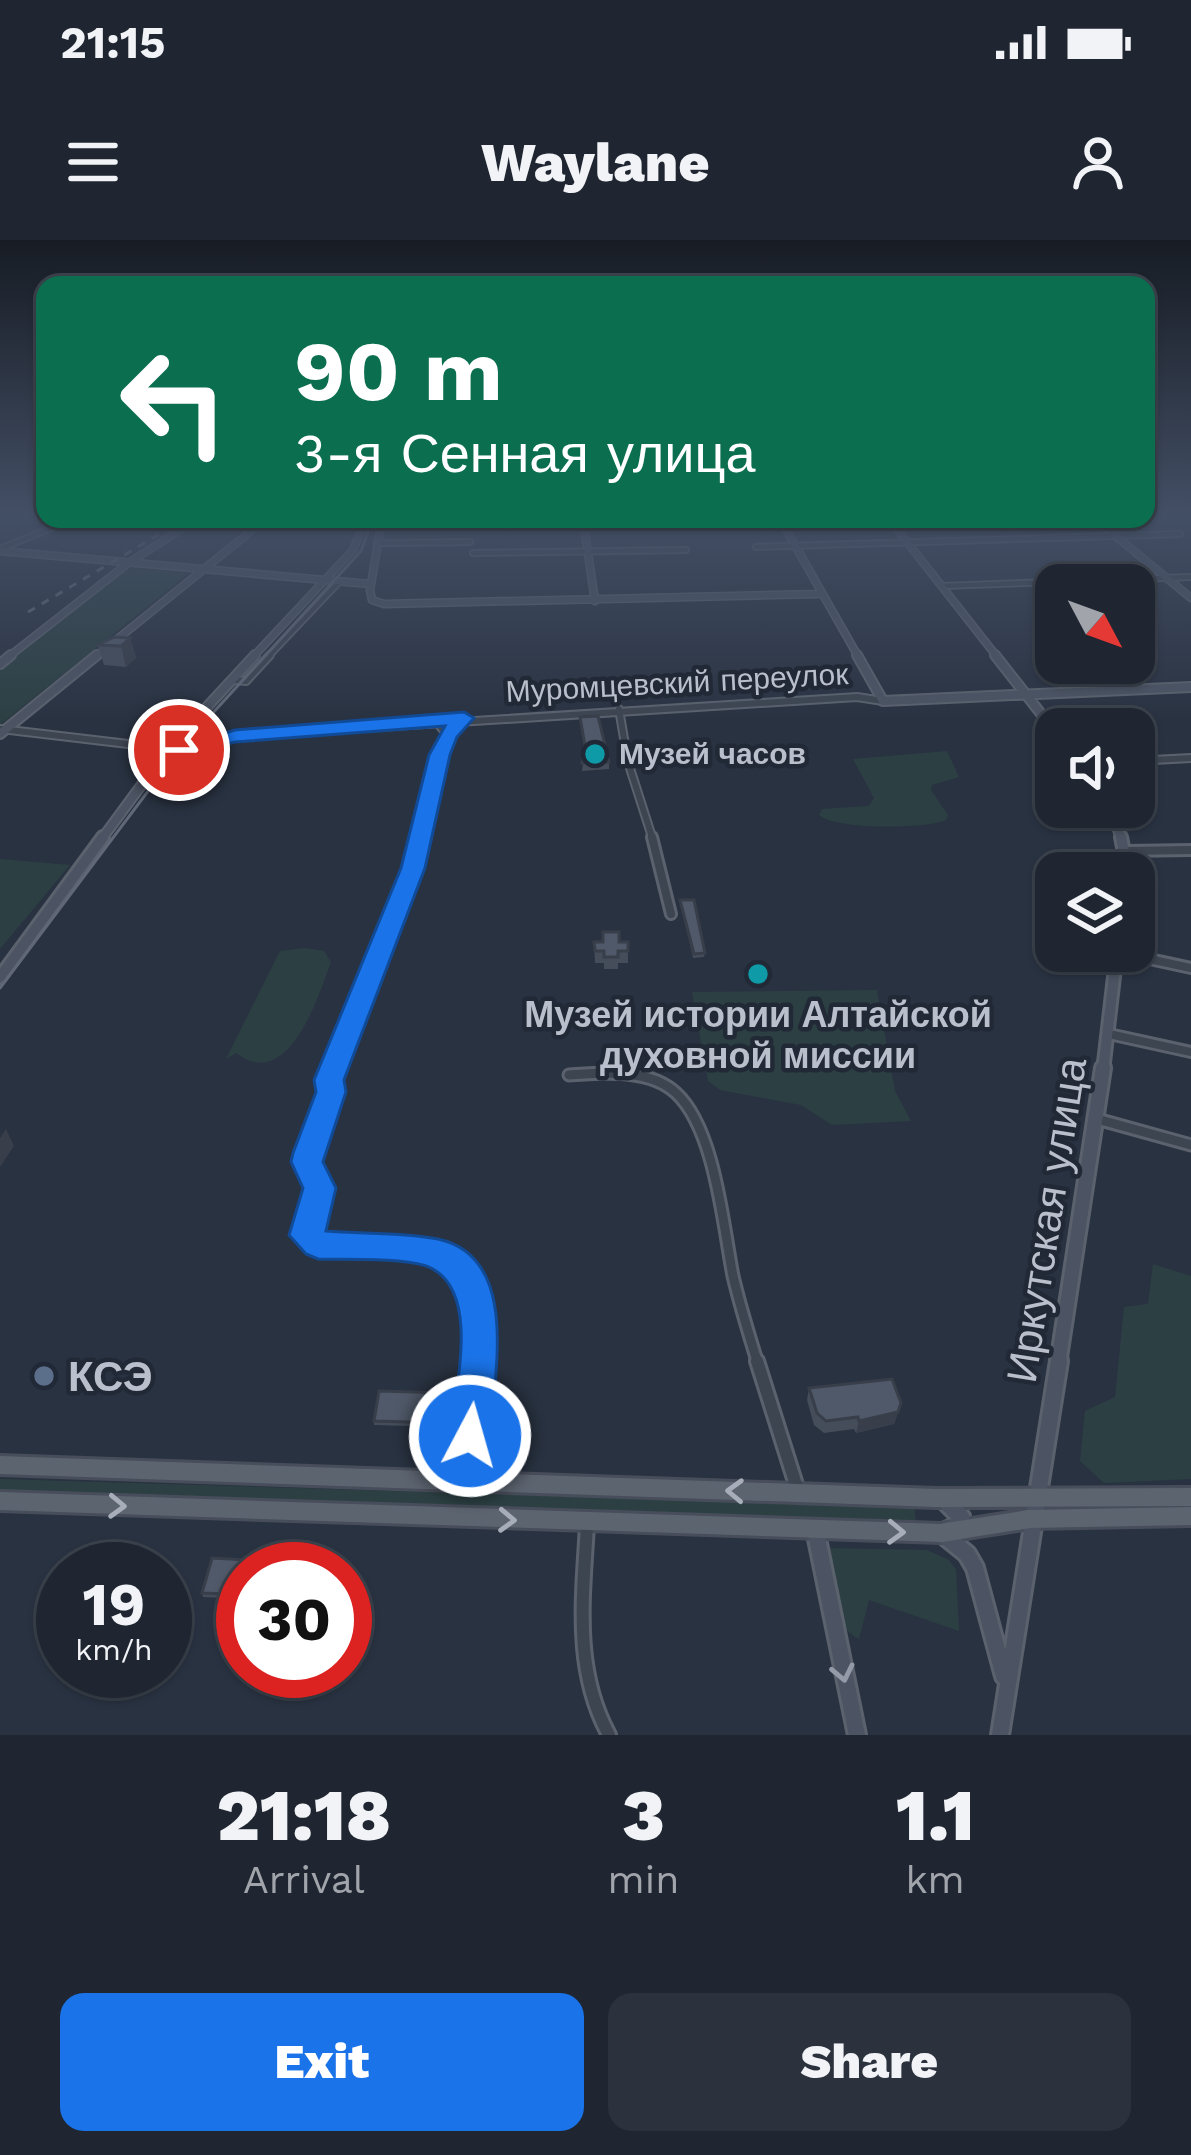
<!DOCTYPE html>
<meta charset="utf-8">
<style>
:root{--surface:#1f2631;--page:#2c323d;--text:#f1f3f6;--muted:#a1a5ab;--line:#3c434d;--accent:#1a73e8}
body{margin:0;font-family:"Work Sans",sans-serif;background:var(--page);color:var(--text);height:100vh;display:flex;flex-direction:column;font-size:45px;white-space:nowrap}
*{box-sizing:border-box;margin:0}
p{font-size:39px;color:var(--muted)}
.icon{flex:none;width:66px;height:66px;fill:none;stroke:currentColor;stroke-width:2;stroke-linecap:round;stroke-linejoin:round}
.map{position:relative;height:1495px;overflow:hidden}
.details{display:flex;flex-direction:column;background:var(--surface);flex:1}
.details>*{flex:none}
.guide{position:absolute;left:36px;top:36px;width:1119px;height:252px;border-radius:24px;box-shadow:0 3px 9px #0004,0 0 0 3px var(--line);background:#0b6e4f;color:#fff;overflow:hidden}
.needle{width:78px;rotate:131deg}
.controls{position:absolute;left:1035px;top:324px;display:grid;gap:24px}
.controls a{display:grid;place-items:center;width:120px;height:120px;border-radius:24px;background:var(--surface);box-shadow:0 3px 9px #0004,0 0 0 3px var(--line);font-size:60px}
.speed{position:absolute;left:36px;top:1302px;display:flex;gap:24px;font-size:60px;font-weight:700;text-align:center}
.speed>*{display:grid;place-content:center;width:156px;height:156px;border-radius:50%;background:var(--surface);box-shadow:0 3px 9px #0004,0 0 0 3px var(--line);line-height:1}
.speed small{font-size:30px;font-weight:400}
.speed .limit{border:18px solid #d22;background:#fff;color:#111}
.pin{position:absolute;display:grid;place-items:center;width:102px;height:102px;color:#fff;margin:-51px;border:6px solid #fff;border-radius:50%;box-shadow:0 3px 12px #0007}
.me{position:absolute;width:132px;margin:-66px;rotate:6deg;stroke-linejoin:round;filter:drop-shadow(0 0 9px #0008)}
.turn{display:flex;align-items:center;gap:42px;height:252px;padding:0 60px;font-size:54px}
.turn .icon{width:156px;height:156px;stroke-width:2.5}
.turn b{display:block;font-size:84px;line-height:102px}
.eta{display:flex;justify-content:space-evenly;align-items:center;height:204px;text-align:center}
.eta b{font-size:72px;font-weight:800;line-height:84px}
.action{display:flex;gap:24px;margin-top:auto;padding:24px 60px}
.action a{flex:1;height:138px;border-radius:24px;background:var(--accent);color:#fff;font-size:48px;font-weight:800;line-height:138px;text-align:center}
.action a+a{background:var(--page);color:var(--text)}
.status{display:flex;justify-content:space-between;align-items:center;height:84px;padding:0 60px;background:var(--surface);direction:ltr}
.status svg{height:33px;fill:currentColor}
header{display:flex;justify-content:space-between;align-items:center;height:156px;padding:0 60px;background:var(--surface);font-size:54px;font-weight:800}
.map>svg:first-child{display:block}
</style>
<div class="status"><b>21:15</b><svg viewBox="0 0 49 12"><path d="M0 12V9h3v3zM5 12V6h3v6zM10 12V3h3v9zM15 12V0h3v12zM26 1h20v11H26zM47 4h2v5h-2z"/></svg></div>
<header><svg class="icon" aria-label="menu" viewBox="0 0 24 24"><path d="M4 6h16M4 12h16M4 18h16"/></svg>Waylane<svg class="icon" aria-label="person" viewBox="0 0 24 24"><circle cx="12" cy="8" r="4"/><path d="M4 21q1-7 8-7t8 7"/></svg></header>
<div class="map">
<svg width="1191" height="1495" viewBox="0 0 1191 1495">
<rect width="100%" height="100%" fill="#293241"/>
<!-- green -->
<path fill="#2c4043" d="M128,328L189,333L0,485V429Z
M947,511L959,537L932,545L931,550L948,575L946,580C926,589 835,590 819,575L822,569L869,566L874,558L853,519Z
M0,619L70,625L0,709Z
M305,708L324,711L331,722C318,758 288,853 236,813L226,819L280,711Z
M877,750L895,851L911,881L832,885L801,865L720,850L708,841L692,752Z
M1153,1024L1191,1036V1239L1104,1243L1080,1221L1085,1171L1115,1157L1124,1067L1148,1064Z
M0,1239L914,1267L916,1282L0,1254Z
M824,1308L927,1310L949,1320L956,1330L959,1391L869,1360L859,1399C829,1385 830,1337 824,1308Z"/>
<g fill="none" stroke-linecap="round" stroke-linejoin="round">
<!-- street-far4 casing -->
<g stroke="#5b626e" stroke-width="8">
<path id="street-far4" d="M277,279L364,285
M377,303L470,302
M756,307L1180,294
M0,309L73,279
M473,313L686,310
M942,346L1191,337
M267,418L339,342"/>
</g>
<!-- street-far3 casing -->
<g stroke="#5b626e" stroke-width="10">
<path id="street-far3" d="M233,440L246,441L270,415
M619,469L628,522L653,600
M435,480L447,495L462,480
M1,489L179,510L235,496L857,457L883,461
M1134,521L1191,518
M420,600L447,495"/>
</g>
<!-- street-far2 casing -->
<g stroke="#5b626e" stroke-width="14">
<path id="street-far2" d="M652,597L671,674
M1126,611L1191,610
M1117,712L1191,728
M1109,794L1191,812
M332,831L421,597"/>
</g>
<!-- street-far1 casing -->
<g stroke="#5b626e" stroke-width="15">
<path id="street-far1" d="M334,828L331,852L308,913L320,948L306,995L318,1005C418,1012 488,989 479,1124
M569,835C602,833 649,828 676,853C715,889 723,985 733,1036C740,1066 749,1095 758,1124
M1097,879L1191,905"/>
</g>
<!-- street casing -->
<g stroke="#5b626e" stroke-width="18">
<path id="street" d="M757,1121L798,1251
M466,1239L479,1121
M587,1285C583,1357 573,1429 609,1495"/>
</g>
<!-- secondary-far4 casing -->
<g stroke="#5b626e" stroke-width="9">
<path id="secondary-far4" d="M382,279L370,350L372,360L384,364L818,354
M583,279L595,361
M780,279L859,418
M889,279L998,418
M1095,279L1191,358
M0,311L370,344
M7,418L127,324L197,279
M94,418L266,279
M252,418L353,310L366,279"/>
</g>
<!-- secondary-far3 casing -->
<g stroke="#5b626e" stroke-width="12">
<path id="secondary-far3" d="M857,415L883,461L1191,447
M995,415L1056,493
M0,424L11,415
M0,494L97,415
M1109,567L1122,600
M101,600L168,509L255,415"/>
</g>
<!-- secondary-far2 casing -->
<g stroke="#5b626e" stroke-width="16">
<path id="secondary-far2" d="M1121,597L1128,633
M0,737L103,597
M1103,831L1117,711"/>
</g>
<!-- secondary-far1 casing -->
<g stroke="#5b626e" stroke-width="20">
<path id="secondary-far1" d="M1058,1124L1103,828"/>
</g>
<!-- secondary casing -->
<g stroke="#5b626e" stroke-width="22">
<path id="secondary" d="M947,1263L961,1277L957,1286L941,1293L967,1314L975,1328L1004,1436
M815,1289L857,1495
M1000,1495L1059,1121"/>
</g>
<!-- primary casing -->
<g stroke="#474d5a" stroke-width="24">
<path id="primary" d="M0,1225L936,1258L1191,1257
M0,1261L941,1293L1029,1279L1191,1276"/>
</g>
<!-- street-far4 -->
<use href="#street-far4" stroke="#3d4551" stroke-width="4.5"/>
<!-- street-far3 -->
<use href="#street-far3" stroke="#3d4551" stroke-width="6"/>
<!-- street-far2 -->
<use href="#street-far2" stroke="#3d4551" stroke-width="8"/>
<!-- street-far1 -->
<use href="#street-far1" stroke="#3d4551" stroke-width="9"/>
<!-- street -->
<use href="#street" stroke="#3d4551" stroke-width="12"/>
<!-- secondary-far4 -->
<use href="#secondary-far4" stroke="#4c5463" stroke-width="6"/>
<!-- secondary-far3 -->
<use href="#secondary-far3" stroke="#4c5463" stroke-width="8"/>
<!-- secondary-far2 -->
<use href="#secondary-far2" stroke="#4c5463" stroke-width="10"/>
<!-- secondary-far1 -->
<use href="#secondary-far1" stroke="#4c5463" stroke-width="14"/>
<!-- secondary -->
<use href="#secondary" stroke="#4c5463" stroke-width="16"/>
<!-- primary -->
<use href="#primary" stroke="#5c6470" stroke-width="18"/>
<!-- tram -->
<path stroke="#606877" stroke-width="3" d="M0,748L179,510L361,311L373,279"/>
<!-- rail -->
<path stroke="#606877" stroke-width="3" stroke-dasharray="8 8" stroke-linecap="butt" d="M28,372L185,279"/>
</g>
<!-- wall -->
<path fill="#454d5a" d="M130,398L136,418L126,427L104,425L98,405Z
M580,477L609,522V529L582,531L585,510Z
M680,660L705,713L704,717L693,718Z
M594,702H628V723H618V729H604V723H595Z
M809,1148L901,1163L894,1184L856,1193L854,1189L824,1193L814,1185L807,1160Z
M448,1153L444,1187L374,1185V1181Z
M212,1318L320,1324L321,1329H243V1377L222,1376L220,1372L224,1358L203,1357L202,1353Z"/>
<!-- shaded-wall -->
<path fill="#383e4a" d="M130,398L136,418L126,427L121,406Z
M6,889L14,906L0,927V898Z
M898,1172L894,1184L856,1193L859,1181Z"/>
<!-- building -->
<path fill="#505969" stroke="#383e4a" stroke-width="3" d="M114,397L130,398L121,406L98,405Z
M598,476L609,522L582,523L585,506L580,477Z
M680,660H694L705,713L694,714Z
M603,692H619V702H628V711H618V717H604V711H595L594,702H603Z
M892,1139L901,1163L898,1172L859,1181L858,1177L826,1181L817,1173L809,1148Z
M379,1151L448,1153L444,1183L374,1181Z
M212,1318L320,1324L318,1329H243V1373L220,1372L225,1354L202,1353Z"/>
<!-- one-way arrows -->
<defs><path id="oneway-chevron" d="M-2-3.5L2.5 0L-2 3.5" fill="none" stroke-width="1.6" stroke-linecap="round" stroke-linejoin="round" transform="scale(3)"/></defs>
<g stroke="#a7aeb9">
<use href="#oneway-chevron" transform="translate(735 1251) rotate(-178)"/>
<use href="#oneway-chevron" transform="translate(117 1266) rotate(2)"/>
<use href="#oneway-chevron" transform="translate(507 1280) rotate(2)"/>
<use href="#oneway-chevron" transform="translate(896 1292) rotate(2)"/>
</g>
<use stroke="#949aa7" href="#oneway-chevron" transform="translate(843 1433) rotate(78)"/>
<!-- sky -->
<linearGradient id="sky" x2="0" y2="1"><stop stop-color="#171c24"/><stop offset="0.57" stop-color="#434f65"/><stop offset="1" stop-color="#434f65" stop-opacity="0"/></linearGradient>
<rect width="1191" height="483" fill="url(#sky)"/>
<!-- route -->
<path fill="#1a73e8" stroke="#114b97" stroke-width="3" d="M464,472L474,478L457,497L450,515L425,628L344,840L346,852L323,922L336,948L326,991C362,994 402,992 438,999C521,1017 494,1135 490,1196L484,1209L470,1214L456,1209L450,1196C455,1149 481,1053 431,1028C409,1017 346,1020 318,1019L306,1014L289,995L303,948L291,922L293,913L316,852L314,840L401,628L429,515L445,486L235,502L179,517L169,510L235,490Z"/>
<!-- markers -->
<g fill="#0f9aa8" stroke="#222936" stroke-width="4.5">
<circle cx="595" cy="514" r="12"/>
<circle cx="758" cy="734" r="12"/>
</g>
<circle fill="#5c6f8a" stroke="#222936" stroke-width="4.5" cx="44" cy="1136" r="12"/>
<g text-anchor="middle" stroke-width="9" stroke-linejoin="round" paint-order="stroke">
<!-- far-street labels -->
<g font-size="30" fill="#bac0cb" stroke="#222936">
<text transform="translate(677 443) rotate(-3)" y="10">Муромцевский переулок</text>
</g>
<!-- far-poi labels -->
<g font-size="30" font-weight="bold" fill="#bac0cb" stroke="#222936" text-anchor="start">
<text x="619" y="524">Музей часов</text>
</g>
<!-- poi labels -->
<g font-size="36" font-weight="bold" fill="#bac0cb" stroke="#222936">
<text x="758" y="787">Музей истории Алтайской<tspan x="758" dy="41">духовной миссии</tspan></text>
</g>
<!-- near-street labels -->
<g font-size="42" fill="#bac0cb" stroke="#222936">
<text transform="translate(1046 980) rotate(-81)" y="15">Иркутская улица</text>
</g>
<!-- near-poi labels -->
<g font-size="42" font-weight="bold" fill="#bac0cb" stroke="#222936" text-anchor="start">
<text x="68" y="1151">КСЭ</text>
</g>
</g>
</svg>
<div class="controls">
<a><svg class="needle" viewBox="-14 -14 28 28"><path d="M0-13l5 13h-10z" fill="#e53935"/><path d="M0 13l5-13h-10z" fill="#a1a5ab"/></svg></a>
<a><svg class="icon" aria-label="sound" viewBox="0 0 24 24"><path d="M4 9h4l5-4v14l-5-4H4zM17 9q2 3 0 6"/></svg></a>
<a><svg class="icon" aria-label="layers" viewBox="0 0 24 24"><path d="M12 4l9 5-9 5-9-5zM3 14l9 5 9-5"/></svg></a>
</div>
<div class="speed"><div>19<small>km/h</small></div><div class="limit">30</div></div>
<div class="pin" style="left:179px;top:510px;background:#d93025"><svg class="icon" aria-label="arrive" viewBox="0 0 24 24"><path d="M6 21V4h12l-3 4 3 4H6"/></svg></div>
<svg class="me" style="left:470px;top:1196px" viewBox="-20 -20 40 40"><circle r="17" fill="#1a73e8" stroke="#fff" stroke-width="3"/><path d="M0-11L8 9 0 5-8 9z" fill="#fff"/></svg>
<div class="guide">
<div class="turn"><svg class="icon" aria-label="left" viewBox="0 0 24 24"><path d="M17 20v-9H6M10 6l-5 5 5 5"/></svg><div><b>90 m</b>3-я Сенная улица</div></div>
</div>
</div>
<section class="details">
<div class="eta">
<div><b>21:18</b><p>Arrival</p></div>
<div><b>3</b><p>min</p></div>
<div><b>1.1</b><p>km</p></div>
</div>
<div class="action"><a>Exit</a><a>Share</a></div>
</section>
